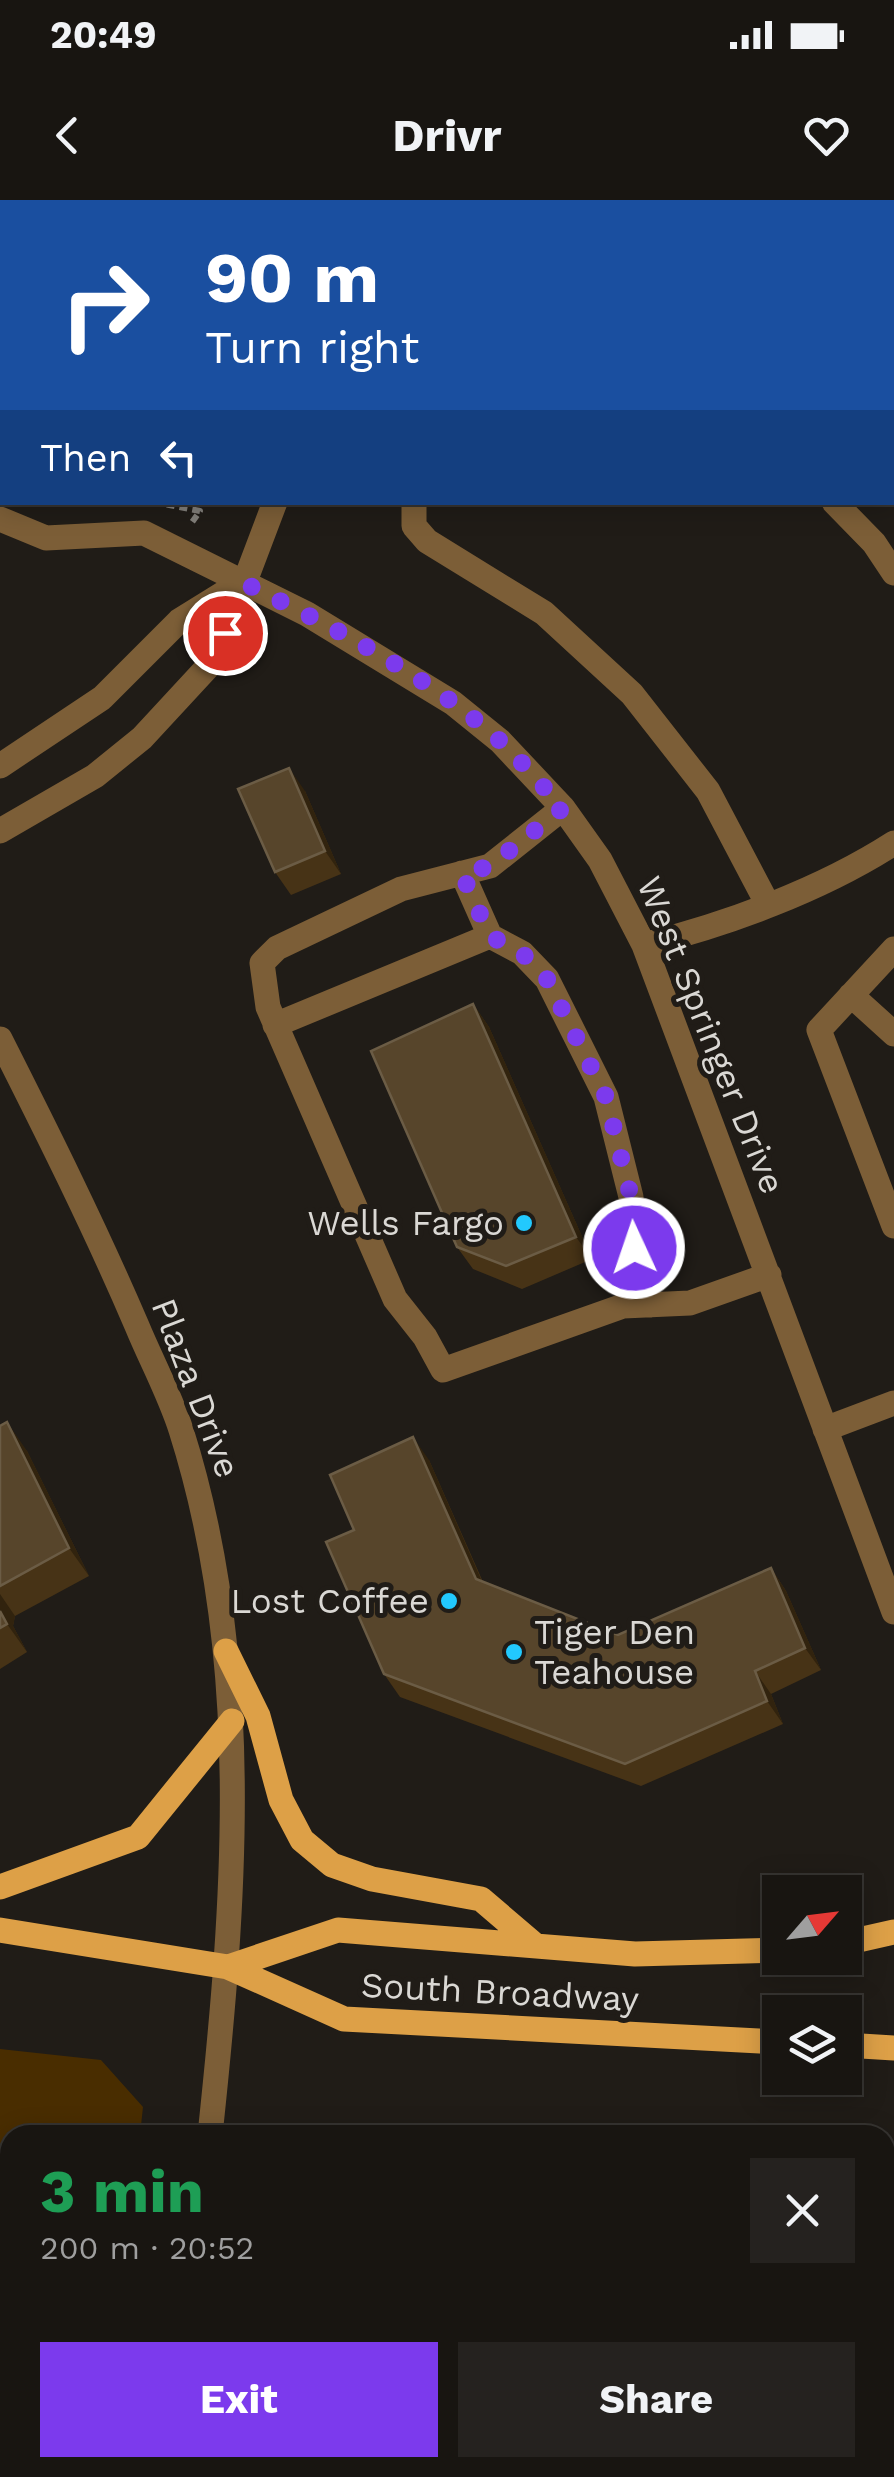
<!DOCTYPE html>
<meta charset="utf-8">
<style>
:root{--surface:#181511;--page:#25221f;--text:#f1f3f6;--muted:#9f9f9f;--line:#363431;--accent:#7c3aed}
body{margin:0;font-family:"Work Sans",sans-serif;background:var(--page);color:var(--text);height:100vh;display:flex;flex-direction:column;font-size:38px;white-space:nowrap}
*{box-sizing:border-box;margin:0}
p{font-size:32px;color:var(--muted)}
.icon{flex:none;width:55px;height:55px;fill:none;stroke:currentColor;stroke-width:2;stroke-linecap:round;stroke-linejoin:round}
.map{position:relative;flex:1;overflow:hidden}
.panel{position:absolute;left:0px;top:1925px;width:895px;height:352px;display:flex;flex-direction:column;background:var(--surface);border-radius:30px 30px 0 0;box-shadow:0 5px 25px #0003,0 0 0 2px var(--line)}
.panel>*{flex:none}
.top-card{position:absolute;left:0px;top:0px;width:895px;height:305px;box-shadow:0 5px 25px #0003,0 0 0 2px var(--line);background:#1a4fa0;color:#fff;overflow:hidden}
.needle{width:65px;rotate:62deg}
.controls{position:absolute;left:762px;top:1675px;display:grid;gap:20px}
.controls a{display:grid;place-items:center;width:100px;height:100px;border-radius:0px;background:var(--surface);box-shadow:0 5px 25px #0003,0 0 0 2px var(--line);font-size:50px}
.pin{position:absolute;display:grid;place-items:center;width:85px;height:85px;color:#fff;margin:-42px;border:5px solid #fff;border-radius:50%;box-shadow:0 2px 10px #0007}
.me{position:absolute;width:110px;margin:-55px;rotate:357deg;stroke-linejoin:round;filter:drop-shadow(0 0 8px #0008)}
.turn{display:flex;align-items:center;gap:35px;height:210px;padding:0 40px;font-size:45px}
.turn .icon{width:130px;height:130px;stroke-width:2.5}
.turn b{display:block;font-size:70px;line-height:85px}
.then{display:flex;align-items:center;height:95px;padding:0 40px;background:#0003;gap:20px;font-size:38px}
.round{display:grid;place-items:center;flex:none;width:105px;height:105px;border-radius:0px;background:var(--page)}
.overview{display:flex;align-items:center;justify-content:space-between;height:170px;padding:0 40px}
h1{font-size:60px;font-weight:700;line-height:75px;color:#1e9e55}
.cta{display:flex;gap:20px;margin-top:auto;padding:20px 40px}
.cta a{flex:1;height:115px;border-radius:0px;background:var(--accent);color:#fff;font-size:40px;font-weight:700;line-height:115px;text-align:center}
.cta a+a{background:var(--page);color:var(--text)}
.status{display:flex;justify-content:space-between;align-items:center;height:70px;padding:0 50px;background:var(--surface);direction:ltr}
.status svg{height:28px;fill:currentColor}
header{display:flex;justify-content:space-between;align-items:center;height:130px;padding:0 40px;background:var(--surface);font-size:45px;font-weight:700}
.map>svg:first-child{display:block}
</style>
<div class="status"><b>20:49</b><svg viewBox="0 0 49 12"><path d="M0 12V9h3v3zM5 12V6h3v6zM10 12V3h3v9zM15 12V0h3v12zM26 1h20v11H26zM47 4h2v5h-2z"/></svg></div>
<header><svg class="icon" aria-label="back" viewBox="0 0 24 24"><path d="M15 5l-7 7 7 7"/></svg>Drivr<svg class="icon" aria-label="heart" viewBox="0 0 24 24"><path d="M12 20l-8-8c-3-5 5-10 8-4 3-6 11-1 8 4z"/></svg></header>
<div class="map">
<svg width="894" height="2277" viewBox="0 0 894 2277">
<rect width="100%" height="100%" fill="#201c17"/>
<!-- green -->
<path fill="#492d00" d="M0,1849L101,1860L143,1907L140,1935H10V2268H143L145,2277H0Z"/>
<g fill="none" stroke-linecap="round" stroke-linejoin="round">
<!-- path -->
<path stroke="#827f7a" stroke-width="6" stroke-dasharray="8 5" stroke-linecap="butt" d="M307,2L308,0
M892,271L894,272
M154,302L200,311L190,325"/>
<!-- minor -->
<path stroke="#7c5e37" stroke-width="25" d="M653,0L658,2
M370,2L371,0
M892,180L894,182
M414,302V326L427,341L544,413L632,494L708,591L767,703
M834,302L874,343L894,373
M0,319L46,338L144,333L307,414L453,503L500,541L563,608L600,660L644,745L894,1412
M0,566L102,498L179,421L242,382
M563,608L490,666L401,689L277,748L262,763L268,807L395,1099L425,1137L443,1170L623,1106L690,1103L769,1075
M0,631L95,576L142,538L216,458L275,302
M490,736L522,753L547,779L606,897L631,997L634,1048L650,1105
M644,745C728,724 821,690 894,643
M894,749L819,830L894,1026
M851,795L894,834
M275,825L490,736L462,673
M0,839C48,934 95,1028 137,1126C151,1160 170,1195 181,1230C254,1460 235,1700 210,1935
M825,1229L894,1203
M201,2268L203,2277
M515,2268V2277"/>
<!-- major -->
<path stroke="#dda047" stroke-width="25" d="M226,1451L258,1516L281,1600L302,1640L332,1665L372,1679L481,1699L536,1746
M0,1687L138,1637L232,1521
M0,1730L228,1767L344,1819L780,1842
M845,1743L894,1732
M228,1767L338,1730L635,1754L780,1750
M845,1845L894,1848"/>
</g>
<!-- wall -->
<path fill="#473316" d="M0,0H270L269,2H2V254L0,253Z
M305,591L341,674L291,695L275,672Z
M473,804L489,827L592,1059L522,1089L473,1069L457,1047Z
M0,1226L27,1251L89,1376L15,1416L13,1426L27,1452L0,1469Z
M429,1260L483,1382L618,1435L771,1368L786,1391L821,1470L771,1494L783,1524L641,1586L400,1497L384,1474L354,1330Z"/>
<!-- shaded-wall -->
<path fill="#31230e" d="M237,0H270L269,2H236Z
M289,568L305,591L341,674L325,651Z
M473,804L489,827L592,1059L576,1037Z
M7,1222L27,1251L89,1376L69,1348Z
M413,1237L429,1260L491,1402L476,1379Z
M771,1368L786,1391L821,1470L805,1448Z
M0,1394L15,1416L13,1426L27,1452L7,1424L0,1411Z
M755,1471L771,1494L783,1524L767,1501Z"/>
<!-- building -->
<path fill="#57452b" stroke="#6b5c45" stroke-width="2.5" d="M0,0H113L112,2H2V235L0,234Z
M117,0H237L236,2H122Z
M289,568L325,651L275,672L238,589Z
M473,804L576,1037L506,1066L457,1047L371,851Z
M7,1222L69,1348L0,1386V1226Z
M413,1237L476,1379L618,1435L771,1368L805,1448L755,1471L767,1501L625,1564L384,1474L326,1342L354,1330L330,1275Z
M0,1411L7,1424L0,1428Z"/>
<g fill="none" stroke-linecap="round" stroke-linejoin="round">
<!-- route -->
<path stroke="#7c3aed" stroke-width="18" stroke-dasharray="0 32.4" d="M225,433L242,382C329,425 426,474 499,540C522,561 542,586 563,608L490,666L462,674L490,736L522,753L547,779L606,897L631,997L634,1048"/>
</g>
<!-- markers -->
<g fill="#22c9fe" stroke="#201c17" stroke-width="4">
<circle cx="524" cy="1023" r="10"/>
<circle cx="449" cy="1401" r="10"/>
<circle cx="514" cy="1452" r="10"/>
</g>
<g text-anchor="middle" stroke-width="10" stroke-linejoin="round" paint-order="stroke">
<!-- street labels -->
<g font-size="35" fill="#dad8d4" stroke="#201c17">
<text transform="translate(711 835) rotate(68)" y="12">West Springer Drive</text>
<text transform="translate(196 1188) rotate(69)" y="12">Plaza Drive</text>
<text transform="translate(500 1792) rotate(3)" y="12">South Broadway</text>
</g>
<!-- poi labels -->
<g font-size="35" fill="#dad8d4" stroke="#201c17" text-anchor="end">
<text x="504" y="1035">Wells Fargo</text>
<text x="429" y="1413">Lost Coffee</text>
<text x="534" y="1444" text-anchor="start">Tiger Den<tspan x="534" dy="40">Teahouse</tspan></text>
</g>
</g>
</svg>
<div class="controls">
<a><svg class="needle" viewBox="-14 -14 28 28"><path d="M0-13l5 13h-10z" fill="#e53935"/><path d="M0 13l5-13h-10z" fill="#9f9f9f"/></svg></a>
<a><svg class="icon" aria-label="layers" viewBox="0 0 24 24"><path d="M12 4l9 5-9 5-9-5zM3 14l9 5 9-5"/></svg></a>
</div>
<div class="pin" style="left:225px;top:433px;background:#d93025"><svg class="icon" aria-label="arrive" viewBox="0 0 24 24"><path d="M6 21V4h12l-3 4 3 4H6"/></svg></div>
<svg class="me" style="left:634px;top:1048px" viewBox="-20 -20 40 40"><circle r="17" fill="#7c3aed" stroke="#fff" stroke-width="3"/><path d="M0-11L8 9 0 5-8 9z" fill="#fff"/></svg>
<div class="top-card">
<div class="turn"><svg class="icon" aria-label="right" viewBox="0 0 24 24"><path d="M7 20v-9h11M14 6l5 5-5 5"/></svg><div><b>90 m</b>Turn right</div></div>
<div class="then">Then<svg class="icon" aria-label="left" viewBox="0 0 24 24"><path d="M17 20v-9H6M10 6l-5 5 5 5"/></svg></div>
</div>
<section class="panel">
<div class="overview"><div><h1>3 min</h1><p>200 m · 20:52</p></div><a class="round"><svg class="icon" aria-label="close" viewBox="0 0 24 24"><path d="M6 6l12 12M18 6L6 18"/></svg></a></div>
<div class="cta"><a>Exit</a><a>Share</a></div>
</section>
</div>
